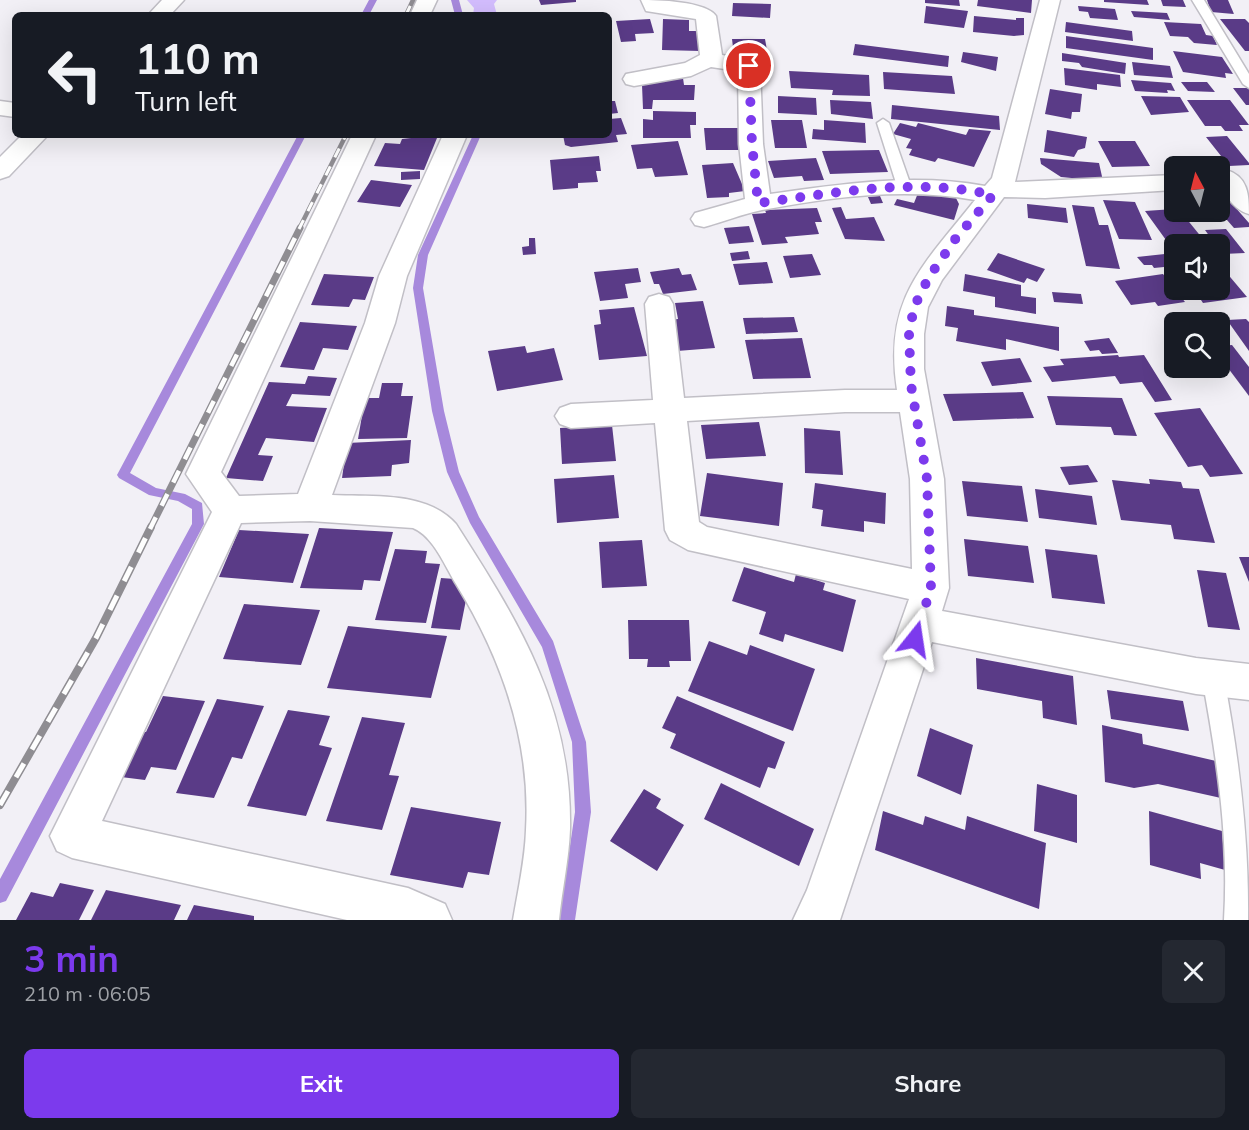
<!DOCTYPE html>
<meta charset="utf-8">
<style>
:root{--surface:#171b24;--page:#242831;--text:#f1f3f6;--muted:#9ea1a6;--accent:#7c3aed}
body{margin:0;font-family:Mulish,sans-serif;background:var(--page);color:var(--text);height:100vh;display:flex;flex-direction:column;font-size:22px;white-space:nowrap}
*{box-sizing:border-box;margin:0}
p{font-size:20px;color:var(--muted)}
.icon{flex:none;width:33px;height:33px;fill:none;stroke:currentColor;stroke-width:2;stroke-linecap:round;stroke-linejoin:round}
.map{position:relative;height:920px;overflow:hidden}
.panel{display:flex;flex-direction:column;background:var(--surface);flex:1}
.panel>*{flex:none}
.top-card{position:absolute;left:12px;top:12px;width:600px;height:126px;border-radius:9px;box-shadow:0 6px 24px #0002;background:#171b24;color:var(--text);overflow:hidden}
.needle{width:39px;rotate:353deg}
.tools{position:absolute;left:1164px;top:156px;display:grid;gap:12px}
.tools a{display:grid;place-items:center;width:66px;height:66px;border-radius:9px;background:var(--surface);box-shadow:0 6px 24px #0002;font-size:30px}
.pin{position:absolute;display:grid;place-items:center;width:51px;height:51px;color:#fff;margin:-26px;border:3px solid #fff;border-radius:50%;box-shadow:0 2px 6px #0007}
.me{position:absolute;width:66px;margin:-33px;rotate:15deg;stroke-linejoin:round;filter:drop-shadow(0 0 4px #0008)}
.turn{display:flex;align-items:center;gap:21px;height:126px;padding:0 24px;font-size:27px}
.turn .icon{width:78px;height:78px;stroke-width:2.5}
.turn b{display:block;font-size:42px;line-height:51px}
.round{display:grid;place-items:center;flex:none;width:63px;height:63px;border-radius:9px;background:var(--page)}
.head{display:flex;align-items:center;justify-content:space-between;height:102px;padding:0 24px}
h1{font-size:36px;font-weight:700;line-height:45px;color:var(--accent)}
.cta{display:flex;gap:12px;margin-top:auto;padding:12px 24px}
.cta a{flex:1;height:69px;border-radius:9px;background:var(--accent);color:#fff;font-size:24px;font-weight:700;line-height:69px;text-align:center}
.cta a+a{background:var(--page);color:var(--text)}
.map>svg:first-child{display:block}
</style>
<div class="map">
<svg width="1249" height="920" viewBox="0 0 1249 920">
<rect width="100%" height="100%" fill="#f2f0f6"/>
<!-- green -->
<path fill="#d3bdfe" d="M467,0H497L494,4L497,15H473L474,8Z"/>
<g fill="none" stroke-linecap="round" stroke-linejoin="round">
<!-- stream -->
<path fill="#a789dc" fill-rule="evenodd" d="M369,0H377L369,15H361Z
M451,0H459L463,15H455Z
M298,135H306L130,473L156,488L185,494L202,503L204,524L6,901L0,903V879L192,524V509L178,501L149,495L119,478L117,475Z
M473,135H481L428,255L423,288L444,411L459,472L479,517L553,641L586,742L591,812L575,920H559L575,812L572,742L542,647L470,523L447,472L432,411L413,288L418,255Z"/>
</g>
<!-- building -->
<path fill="#5a3b87" d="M539,0H576V2L541,5Z
M925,0H959L960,6L925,3Z
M978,0H1032L1031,13L977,6Z
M1104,0H1147L1149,5L1104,2Z
M1161,0H1183L1186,7L1163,6Z
M1207,0H1228L1234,14L1211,12Z
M733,3L771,4L770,18L732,16Z
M926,6L968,11L964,28L924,23Z
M1078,6L1115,9L1118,20L1090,18L1088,12L1079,11Z
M1131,11L1167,13L1170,20L1134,17Z
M974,16L1016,20V18H1024V35L1014,36L973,32Z
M650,19L654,33L635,34L636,41L621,42L616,21Z
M663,19L689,20V31H700V51L662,50Z
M1220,19H1245L1249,23V51H1245Z
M1066,22L1132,31L1133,41L1065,32Z
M1164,22L1201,24L1206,35L1213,36L1217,45L1194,43L1188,37L1170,36Z
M1066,36L1153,48V60L1066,48Z
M732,39H765L768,56L734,55Z
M855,44L949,56L948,67L853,55Z
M1173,51L1222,57L1233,74L1225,73L1226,78L1183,72Z
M963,52L998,57L996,71L961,62Z
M1062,53L1126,63L1125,74L1082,67L1079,63L1062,61Z
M1132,62L1170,66L1173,78L1134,75Z
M1064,68L1120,75L1121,87L1097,84V90L1065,85Z
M789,71L869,75L870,96L832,95L833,90L791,88Z
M883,72L952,76L955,94L884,89Z
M683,78L684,85H695L694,100H653L652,109H643L642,85Z
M1131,80L1171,83L1175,91L1167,90L1168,93L1135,91Z
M1181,82H1207L1215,92L1188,91Z
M1233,88H1249V105H1246Z
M1050,89L1082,94L1080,112H1072L1071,119L1045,114Z
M778,96L816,98L817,115L778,113Z
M1141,96L1180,97L1189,112L1151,115Z
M830,100L871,102L873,119L831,114Z
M1187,100H1230L1249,125H1239L1243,131H1225L1221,126H1205Z
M609,101H615L618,113L609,114Z
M892,105L999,116L1000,130L891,119Z
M653,111L696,112V125H690L691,138H643V119L653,120Z
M621,118L627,134L616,135L618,142L571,147L565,145L563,135H609V119Z
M771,120H802L807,148H775Z
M824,120L865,123L866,143L812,139L813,129L824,130Z
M900,123L916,127L918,123L966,135L969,129L991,131L974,167L938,158L935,162L909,155L912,149L906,148L911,139L893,134Z
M704,128H739L741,150H706Z
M1047,130L1087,137L1085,148L1078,150L1074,157L1044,152Z
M1227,136L1249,163V165L1229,166L1206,137Z
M420,137L437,138L424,170L374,166L385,143L400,144L402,139Z
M678,141L688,175L655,177L652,168L637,169L631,145Z
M1098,141H1135L1150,166L1112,167Z
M879,150L888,172L830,174L822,151Z
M599,156L601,171H596L598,182L578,183V188L553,190L550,160Z
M816,158L824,180L804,181L802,176L774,178L768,161Z
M1040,158L1099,163L1103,181L1061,177L1041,164Z
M733,163L745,191L729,193V197L707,198L702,165Z
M420,171V179L401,180V172Z
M371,180L412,185L400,207L357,202Z
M1220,190L1249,223V227L1234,228L1220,212Z
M918,193L956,198L959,204L954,220L894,205L897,199L914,203Z
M880,196L883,203L871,204L868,197Z
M1103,200L1135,202L1152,240L1119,239Z
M1027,204L1066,208L1068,223L1028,218Z
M1072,205L1094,207L1099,225H1108L1120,269L1086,266Z
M841,207L846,219L874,217L885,241L845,239L832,208Z
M817,208L822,222H815L819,234L785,237L788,243L762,245L752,214L766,213L765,210Z
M1174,209V212H1181L1207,244H1174L1171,247L1145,211Z
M749,226L754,242L729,244L724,228Z
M1226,229L1245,253L1223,254L1220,244H1215L1205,230Z
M529,238H535L536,254L523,255L522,247L529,246Z
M748,251L750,259L732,261L730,253Z
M998,253L1045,269L1037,282L1027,278L1024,283L987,270Z
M1174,253V266L1154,268L1152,265H1144L1137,257Z
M812,254L821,275L790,278L783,256Z
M767,262L773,283L739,285L733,264Z
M1220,265L1247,297L1203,303L1199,297L1191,298L1183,290H1220Z
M638,268L641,282L625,284L628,298L600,301L594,272Z
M679,268L682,275L691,274L697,290L663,294L659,284H654L650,272Z
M324,274L374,277L365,300L353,299L349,307L311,305Z
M965,274L1021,285V296L1036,298V314L995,307V297L963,291Z
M1163,274L1185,302L1158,306L1155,302L1131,305L1115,281Z
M1052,292L1081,294L1083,304L1054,302Z
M703,301L715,348L677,351L669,320L678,319L675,303Z
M947,306L974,310V315L1059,327V351L1006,339V350L956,341L958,328L945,326Z
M634,307L647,356L599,360L594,325L601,324L599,310Z
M794,317L798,332L746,334L743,318Z
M1246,319L1249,322V351L1227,320Z
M300,322L357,326L348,350L323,348L314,370L280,367Z
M802,338L811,378L753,379L745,340Z
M1109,338L1118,353L1102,354L1099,350L1090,351L1084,341Z
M1232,345L1249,367V396L1228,368H1220V346Z
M525,346L527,353L554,348L563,380L497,391L488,351Z
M1118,355L1119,357L1144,355L1172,400L1155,402L1142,382L1120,384L1115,376L1052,382L1043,367L1064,365L1060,359Z
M1020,358L1032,382L992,386L981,362Z
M308,376L337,378L330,396L292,394L286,406L327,408L314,442L266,438L258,455L273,456L263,481L226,478L269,382L305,384Z
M382,383H403L401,396H413L407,438L358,439L365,398H379Z
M1023,392L1034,418L953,421L943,394Z
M1047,396L1122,398L1137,436L1114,435L1111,427L1056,425Z
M1200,408L1243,474L1210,477L1202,465L1188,467L1154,413Z
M759,422L766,456L706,459L701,425Z
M612,425L616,461L562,464L560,428Z
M804,428L840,431L843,475L805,473Z
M411,440L409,463L392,465L391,476L342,478L347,443Z
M1088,465L1098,482L1069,485L1060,467Z
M707,473L783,483L779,526L700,516Z
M614,475L619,518L557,523L554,479Z
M1149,479L1181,482L1183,488L1199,489L1215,543L1174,539L1171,525L1121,520L1112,480L1150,484Z
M962,481L1022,486L1028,522L967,516Z
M815,483L886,493L885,524L864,521V532L821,526L823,510L812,508Z
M1035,489L1092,496L1097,525L1039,518Z
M319,528L393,532L380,581L364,580L362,590L300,588Z
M239,530L309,534L293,583L219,577Z
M964,539L1028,546L1034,583L968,576Z
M642,540L647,586L602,588L599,542Z
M395,549L427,551L425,563L440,564L426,623L375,620Z
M1045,549L1097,555L1105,604L1052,598Z
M1239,557H1249V582Z
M744,567L794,582L796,574L825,583L823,590L856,600L843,652L785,634L783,642L759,634L766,612L732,601Z
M1197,570L1226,573L1240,630L1208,627Z
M441,578L455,579L466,600L460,630L431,628Z
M244,604L320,610L301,665L223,659Z
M628,620H689L691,661H669L670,667H647L648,659H629Z
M348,626L447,636L431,698L327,688Z
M709,641L747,655L750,645L815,669L793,731L688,691Z
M976,658L1073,676L1077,725L1043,718L1042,701L977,689Z
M1107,690L1183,701L1189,731L1111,719Z
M163,696L205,701L176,770L151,767L145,780L113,776L134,731L146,732Z
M677,696L785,742L775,769L768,767L760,788L670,748L676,734L662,728Z
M217,699L264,706L242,759L232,757L214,798L176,793Z
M288,710L330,716L319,745L332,748L306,816L247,806Z
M362,717L405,723L389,775L399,776L382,830L326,821Z
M1102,725L1142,734L1143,744L1216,761L1221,798L1158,784L1134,788L1105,782Z
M930,728L973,745L961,795L917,776Z
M721,783L814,829L799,866L704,819Z
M1037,784L1077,795V843L1034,831Z
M644,789L661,799L656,808L684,825L657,871L610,841Z
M411,807L501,822L489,875L468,872L463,888L390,875Z
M883,811L923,825L925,816L965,830L967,816L1046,843L1039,909L875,850Z
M1149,811L1222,831L1225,870L1200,863L1201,879L1150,865Z
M60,883L94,890L79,920H16L31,892L53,897Z
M106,890L181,905L174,920H91Z
M194,905L254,916V920H187Z"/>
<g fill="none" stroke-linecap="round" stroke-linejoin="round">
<!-- service casing -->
<g stroke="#c1bfc6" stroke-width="3">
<path id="service" d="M1192,0H1204L1249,74V88L1243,84Z
M883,119L889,123L911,186L909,189H899L897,186L877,123Z
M1213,668L1221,671L1224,678C1239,758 1249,838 1248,920H1224C1229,838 1217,759 1202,678L1205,671Z"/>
</g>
<!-- minor casing -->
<g stroke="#c1bfc6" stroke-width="3">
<path id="minor" d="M162,0H184L170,15H148Z
M417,0H437L430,15H410Z
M641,0C657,0 706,1 716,16L722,55L757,61L760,66L763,144L770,194C842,184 913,173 985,186L992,178L1040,0H1060L1015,182L1174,175V190L1045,198L1004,197L942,280L928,307L924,334V369L944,479L949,588L942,611L1196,658L1249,664V700L1196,694L932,642L840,920H793L807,890L909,599L688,550L670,540L665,530L655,423L571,428L560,424L555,416L560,408L571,404L653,400L645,304L649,297L659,294L669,297L673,304L684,398L845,390H897C883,298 923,266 975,200C906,187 830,197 762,210C742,214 723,222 704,227L695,225L691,219L695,213L745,199L739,144L738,71L711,67L691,76L634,86L626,84L623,79L626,74L685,63L700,55L696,19L646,11ZM845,412H900L910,479L912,569L707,527L699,522L687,421Z
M0,101L15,103V117L0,115Z
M22,135H48L9,176L0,179V157Z
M352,135H376L221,472L239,496L298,494L365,323L379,276L443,135H467L407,276L395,323L332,495C373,497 427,491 456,524C519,622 572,707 570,829C569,859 562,890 559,920H513C518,890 525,860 526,830C531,741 502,659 456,584C445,566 433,536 413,528L310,521L241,523L102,821L408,888L445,904L452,920H347L72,858L57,851L50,836L212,512L186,474Z
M1226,170C1248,176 1249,195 1249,214C1231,209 1220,189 1220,172Z"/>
</g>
<!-- service -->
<use href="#service" fill="#fff" fill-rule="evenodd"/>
<!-- minor -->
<use href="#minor" fill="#fff" fill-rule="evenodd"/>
<!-- rail-far2 casing -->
<g stroke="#8f8d92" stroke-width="4.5">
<path id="rail-far2" d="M406,15L413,0
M299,229L346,135"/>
</g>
<!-- rail-far1 casing -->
<g stroke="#8f8d92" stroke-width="7">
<path id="rail-far1" d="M150,529L300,228"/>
</g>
<!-- rail casing -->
<g stroke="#8f8d92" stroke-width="8">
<path id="rail" d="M0,805L96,638L151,527"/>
</g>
<!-- rail-far2 -->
<use href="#rail-far2" stroke="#fefefe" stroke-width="3" stroke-dasharray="10" stroke-linecap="butt"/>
<!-- rail-far1 -->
<use href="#rail-far1" stroke="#fefefe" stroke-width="4.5" stroke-dasharray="13" stroke-linecap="butt"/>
<!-- rail -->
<use href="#rail" stroke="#fefefe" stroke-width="5" stroke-dasharray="16" stroke-linecap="butt"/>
</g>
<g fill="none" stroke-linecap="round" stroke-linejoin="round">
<!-- route -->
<path stroke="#7c3aed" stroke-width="10" stroke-dasharray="0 18" d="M749,66L752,144L758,203C837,193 914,177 993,195L956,238L929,277L914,307L909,334L911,385L927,479L931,588L915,639"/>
</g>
</svg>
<div class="tools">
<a><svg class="needle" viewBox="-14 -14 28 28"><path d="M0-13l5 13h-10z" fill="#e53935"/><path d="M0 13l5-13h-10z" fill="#9ea1a6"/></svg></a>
<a><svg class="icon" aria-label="sound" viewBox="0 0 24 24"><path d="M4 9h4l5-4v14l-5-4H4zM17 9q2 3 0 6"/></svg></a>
<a><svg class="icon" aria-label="search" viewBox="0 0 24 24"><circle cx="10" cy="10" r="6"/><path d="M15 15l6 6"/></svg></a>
</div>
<div class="pin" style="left:749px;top:66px;background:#d93025"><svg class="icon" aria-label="arrive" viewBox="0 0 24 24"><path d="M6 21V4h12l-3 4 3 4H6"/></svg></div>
<svg class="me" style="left:915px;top:639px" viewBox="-20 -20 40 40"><path d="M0-17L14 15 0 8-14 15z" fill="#7c3aed" stroke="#fff" stroke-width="4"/></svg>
<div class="top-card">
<div class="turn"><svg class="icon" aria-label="left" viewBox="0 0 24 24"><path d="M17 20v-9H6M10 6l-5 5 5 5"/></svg><div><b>110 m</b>Turn left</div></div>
</div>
</div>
<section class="panel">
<div class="head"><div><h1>3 min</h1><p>210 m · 06:05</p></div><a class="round"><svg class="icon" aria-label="close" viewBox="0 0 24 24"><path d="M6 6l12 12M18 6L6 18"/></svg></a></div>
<div class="cta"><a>Exit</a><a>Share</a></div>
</section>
